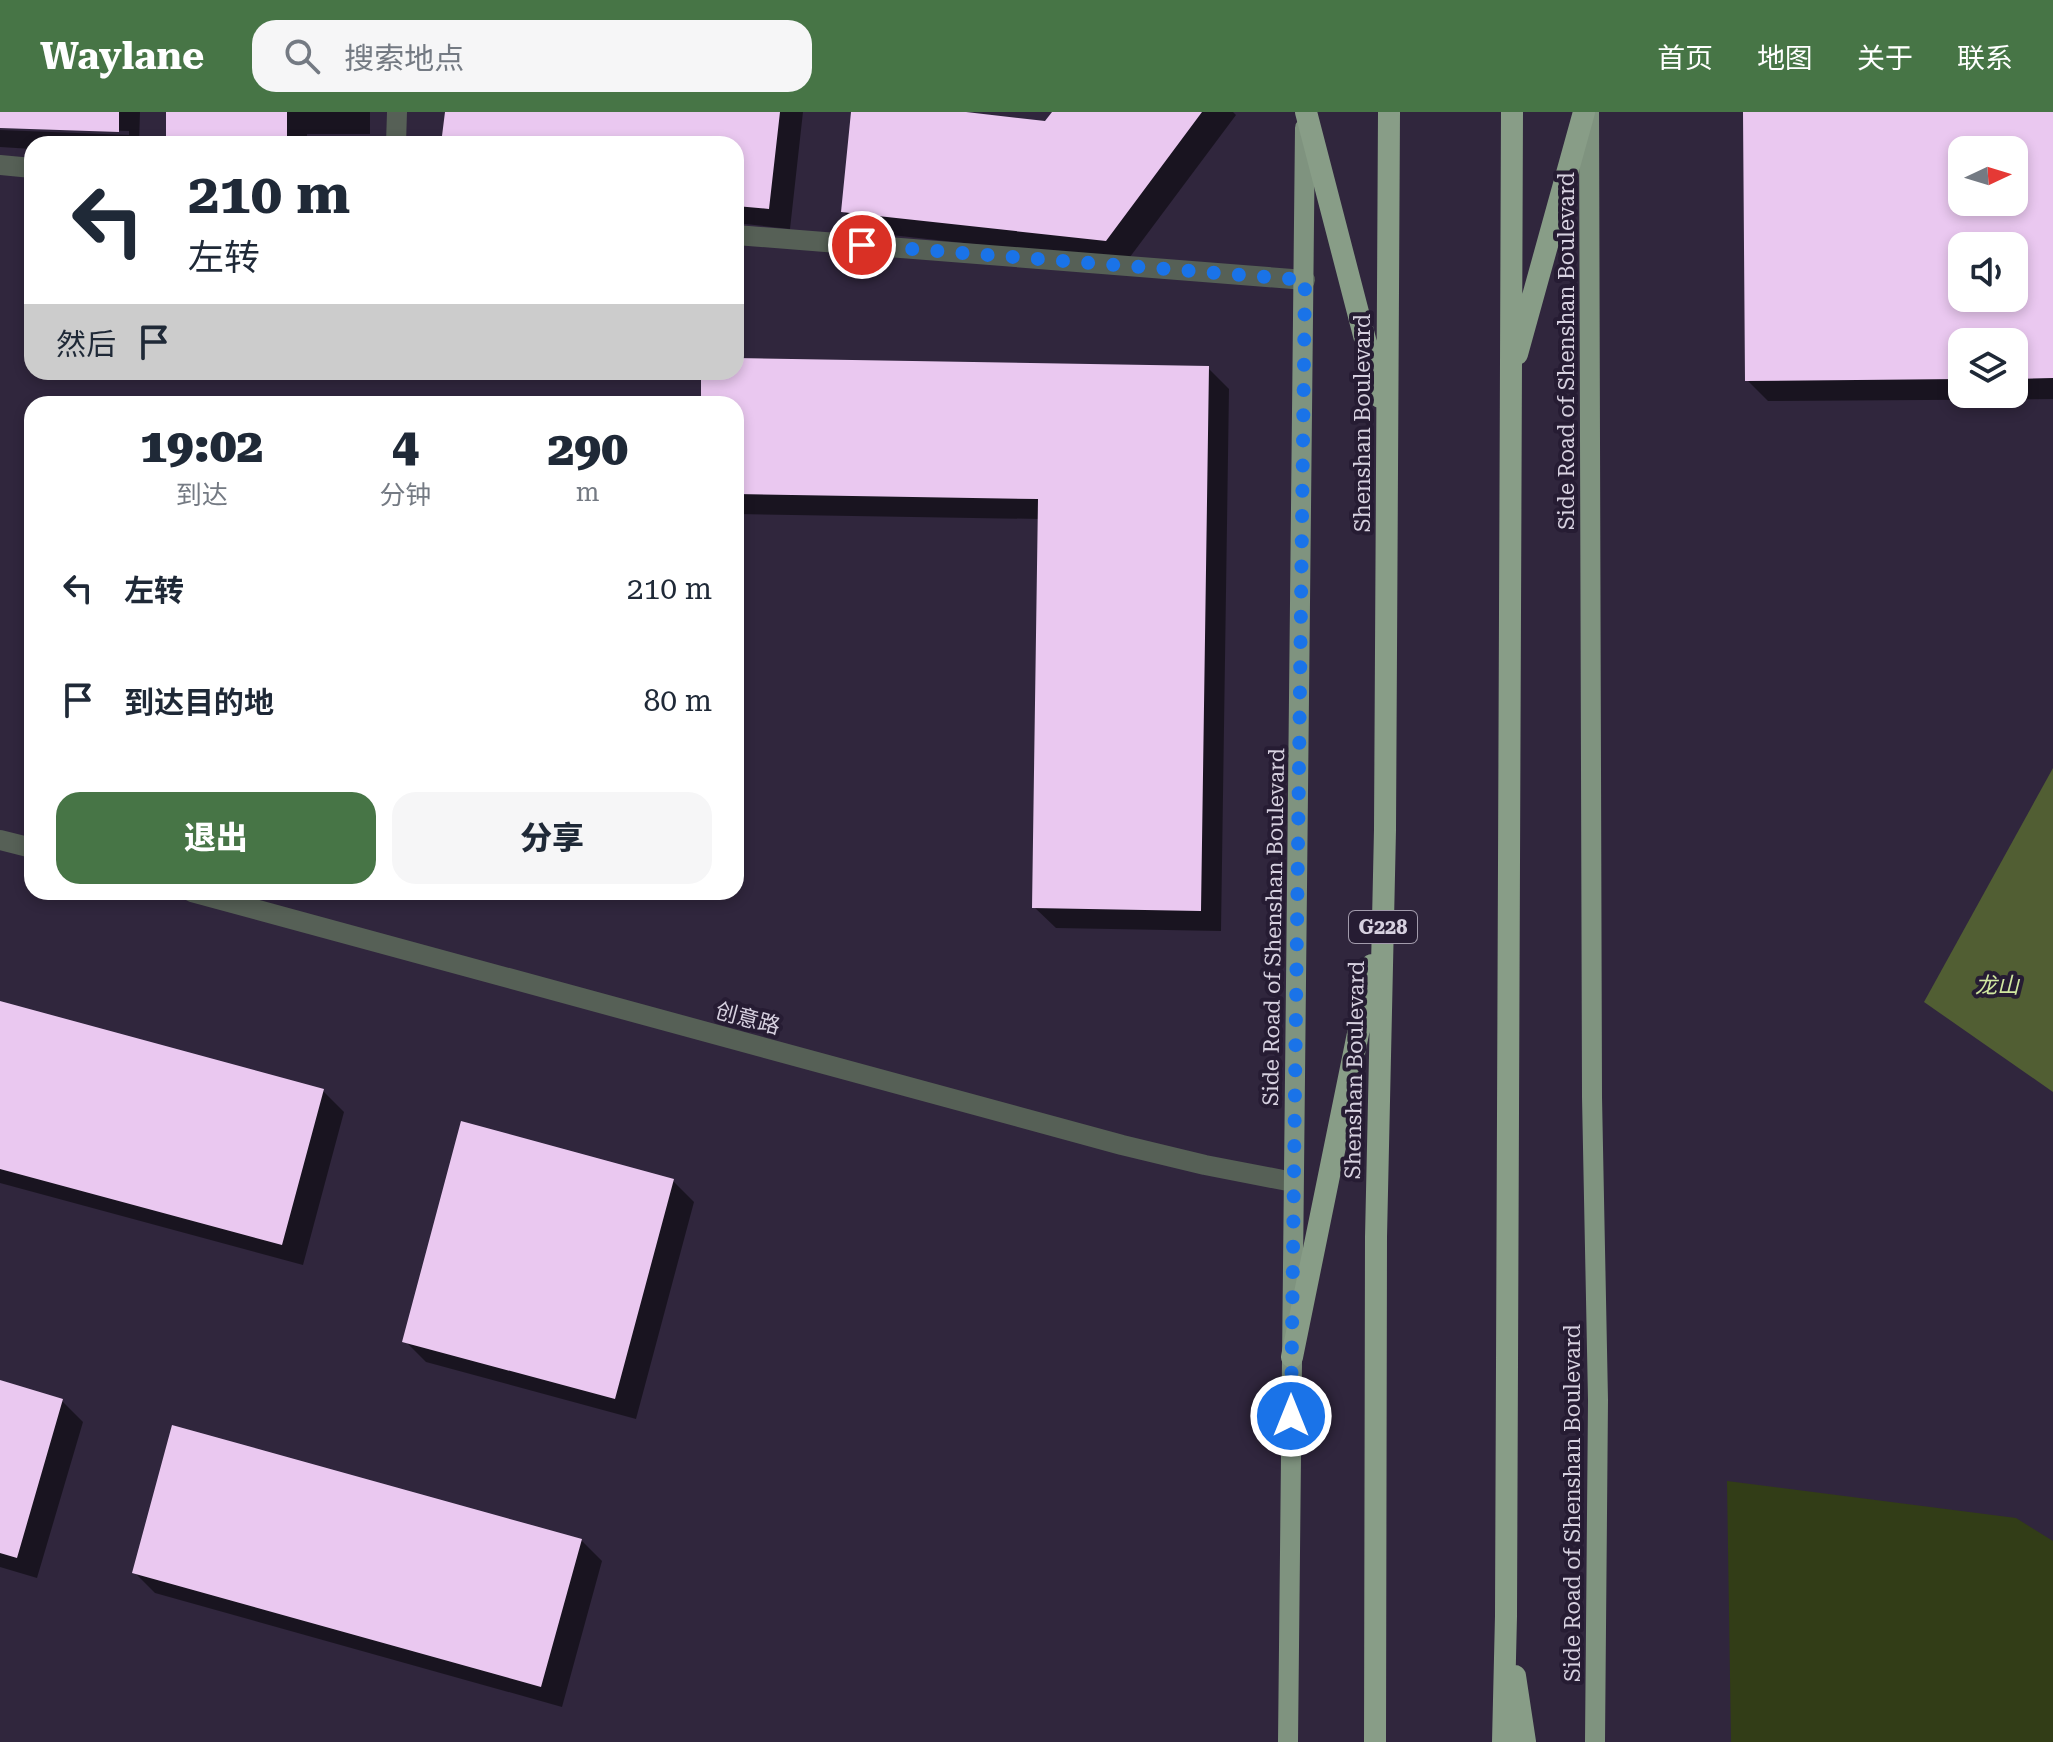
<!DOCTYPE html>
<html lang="zh">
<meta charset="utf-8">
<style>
:root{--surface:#fff;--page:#f6f6f7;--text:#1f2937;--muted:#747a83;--accent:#477546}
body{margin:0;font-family:"Roboto Serif","Noto Sans SC",serif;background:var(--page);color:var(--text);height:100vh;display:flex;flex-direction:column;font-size:30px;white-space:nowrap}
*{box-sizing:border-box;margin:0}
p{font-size:26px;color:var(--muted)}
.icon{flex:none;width:44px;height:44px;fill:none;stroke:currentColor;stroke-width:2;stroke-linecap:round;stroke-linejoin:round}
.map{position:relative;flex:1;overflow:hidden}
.panel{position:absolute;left:24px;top:284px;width:720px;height:504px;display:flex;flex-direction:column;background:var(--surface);border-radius:24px;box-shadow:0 4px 12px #0003}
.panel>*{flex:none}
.top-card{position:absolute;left:24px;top:24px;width:720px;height:244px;border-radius:24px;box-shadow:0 4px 12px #0003;background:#fff;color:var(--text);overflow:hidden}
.needle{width:52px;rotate:86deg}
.buttons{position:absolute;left:1948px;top:24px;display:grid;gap:16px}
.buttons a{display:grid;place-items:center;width:80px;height:80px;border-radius:16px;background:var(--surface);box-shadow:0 4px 12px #0003;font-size:40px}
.pin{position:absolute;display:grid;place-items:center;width:68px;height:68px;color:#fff;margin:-34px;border:4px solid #fff;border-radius:50%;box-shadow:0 2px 8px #0007}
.me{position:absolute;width:88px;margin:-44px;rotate:0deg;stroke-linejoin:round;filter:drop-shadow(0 0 6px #0008)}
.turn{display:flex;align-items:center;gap:28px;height:168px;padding:0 32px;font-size:36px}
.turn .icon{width:104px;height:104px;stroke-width:2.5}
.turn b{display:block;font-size:56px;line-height:68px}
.then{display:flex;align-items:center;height:76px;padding:0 32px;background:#0003;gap:16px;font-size:30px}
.eta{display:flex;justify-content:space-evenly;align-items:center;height:136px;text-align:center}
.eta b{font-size:48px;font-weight:800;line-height:56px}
.primary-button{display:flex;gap:16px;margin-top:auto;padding:16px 32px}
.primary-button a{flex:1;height:92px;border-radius:24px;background:var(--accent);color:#fff;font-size:32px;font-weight:800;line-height:92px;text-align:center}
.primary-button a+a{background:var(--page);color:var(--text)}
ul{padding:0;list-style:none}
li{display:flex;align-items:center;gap:24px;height:112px;padding:0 32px}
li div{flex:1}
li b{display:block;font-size:30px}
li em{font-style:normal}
header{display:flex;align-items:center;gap:48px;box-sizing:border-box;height:112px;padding:0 40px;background:var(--accent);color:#fff}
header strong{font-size:38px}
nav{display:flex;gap:44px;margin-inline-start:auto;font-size:28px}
.search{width:560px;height:72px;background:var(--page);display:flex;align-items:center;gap:20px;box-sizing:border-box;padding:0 28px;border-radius:24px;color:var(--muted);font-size:30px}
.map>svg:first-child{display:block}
</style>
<header>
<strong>Waylane</strong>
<div class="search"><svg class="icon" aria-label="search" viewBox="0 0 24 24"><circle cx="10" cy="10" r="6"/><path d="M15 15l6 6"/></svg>搜索地点</div>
<nav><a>首页</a><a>地图</a><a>关于</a><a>联系</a></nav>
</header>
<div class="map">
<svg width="2053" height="1630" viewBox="0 0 2053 1630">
<rect width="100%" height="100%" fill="#30263d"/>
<!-- green -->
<path fill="#323d17" d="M1727,1369L2016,1406L2053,1429V1630H1731Z"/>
<!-- forest -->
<path fill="#515e33" d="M2053,656V980L1924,890Z"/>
<!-- shadow -->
<path fill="#0007" fill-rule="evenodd" d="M0,0H140L139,32H32V37L0,35V18L129,23V19L0,14Z
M168,0H370V22H307V32H174L168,26Z
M447,0H803L790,117L736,111V32H443Z
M853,0H947L1046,11L1054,0H1233L1236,3L1127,149L864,120L843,99Z
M1745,0H2053V287L1768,289L1747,268ZM1962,38H2014V90H1962ZM1962,134H2014V186H1962ZM1962,230H2014V282H1962Z
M736,248L1208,256L1229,277L1221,819L1056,816L1034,795L1040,407L736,402V292H703V260H736Z
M0,891L323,979L344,1000L303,1153L0,1071Z
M673,1069L694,1090L636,1307L426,1250L405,1229Z
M0,1271L62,1289L83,1310L37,1466L0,1455Z
M581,1428L602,1449L562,1595L155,1481L134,1460Z"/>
<!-- building -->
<path fill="#eac8f0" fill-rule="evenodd" d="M0,0H119V20L0,16Z
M166,0H287V27H166Z
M445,0H780L769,97L736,94V32H441Z
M851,0H966L1045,9L1052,0H1202L1106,129L841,100Z
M1743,0H2053V266L2014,267V230H1962V267L1745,269ZM1962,38H2014V90H1962ZM1962,134H2014V186H1962Z
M736,246L1209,254L1201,799L1032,796L1038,387L736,382V292H701V260H736Z
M0,889L324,977L282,1133L0,1057Z
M461,1009L674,1067L615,1287L402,1230Z
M0,1268L63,1287L17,1446L0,1441Z
M172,1313L582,1427L541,1575L132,1461Z"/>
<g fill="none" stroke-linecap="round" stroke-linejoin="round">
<!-- minor -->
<path stroke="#566056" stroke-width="20" d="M396,32L397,0
M0,53L32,56
M736,123L1305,168"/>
<!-- tertiary -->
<path stroke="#566056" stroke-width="20" d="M0,728L32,736
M192,780L1122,1033L1205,1053L1293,1070"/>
<!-- primary -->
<path stroke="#7f937f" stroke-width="20" d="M1589,0L1592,985L1598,1288L1595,1630
M1288,1630L1305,16"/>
<!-- trunk -->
<path stroke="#889d87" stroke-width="22" d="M1306,0L1380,285
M1517,242L1584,0
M1292,1245L1372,853
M1515,1564L1525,1630
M1375,1630L1376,1125L1385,718L1389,0
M1503,1630L1506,1504L1512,0"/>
</g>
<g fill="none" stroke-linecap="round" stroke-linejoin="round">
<!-- route -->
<path stroke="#1a73e8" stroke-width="14" stroke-dasharray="0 25.2" d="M862,133L1305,168L1291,1304"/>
</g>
<g text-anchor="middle" stroke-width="8" stroke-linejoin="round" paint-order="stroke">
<!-- shield labels -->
<rect fill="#261c33" stroke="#a29bac" stroke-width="2" x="1349" y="799" width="68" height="32" rx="6"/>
<g font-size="20" font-weight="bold" fill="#d7d1e0">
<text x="1383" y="822">G228</text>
</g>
<!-- street labels -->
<g font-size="22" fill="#d7d1e0" stroke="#261c33">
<text transform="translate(1566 239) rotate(-90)" y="8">Side Road of Shenshan Boulevard</text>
<text transform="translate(1362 311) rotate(-90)" y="8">Shenshan Boulevard</text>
<text transform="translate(1273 815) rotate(-89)" y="8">Side Road of Shenshan Boulevard</text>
<text transform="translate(748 906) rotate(15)" y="8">创意路</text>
<text transform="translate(1354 958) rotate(-89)" y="8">Shenshan Boulevard</text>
<text transform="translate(1572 1391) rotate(-90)" y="8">Side Road of Shenshan Boulevard</text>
</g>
<!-- park labels -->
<g font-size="22" font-style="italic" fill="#d2e9a1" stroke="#261c33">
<text x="1997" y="881">龙山</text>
</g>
</g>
</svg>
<div class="buttons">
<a><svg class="needle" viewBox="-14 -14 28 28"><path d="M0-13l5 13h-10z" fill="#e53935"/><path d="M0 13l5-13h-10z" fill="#747a83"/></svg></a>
<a><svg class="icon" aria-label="sound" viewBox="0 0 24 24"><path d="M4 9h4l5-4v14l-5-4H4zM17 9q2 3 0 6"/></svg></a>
<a><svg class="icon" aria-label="layers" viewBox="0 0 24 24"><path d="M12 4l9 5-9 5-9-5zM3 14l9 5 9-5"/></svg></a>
</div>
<div class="pin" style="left:862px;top:133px;background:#d93025"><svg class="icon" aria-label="arrive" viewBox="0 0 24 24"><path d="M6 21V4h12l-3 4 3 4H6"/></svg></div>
<svg class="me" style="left:1291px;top:1304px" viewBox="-20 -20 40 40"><circle r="17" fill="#1a73e8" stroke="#fff" stroke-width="3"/><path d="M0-11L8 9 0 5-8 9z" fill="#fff"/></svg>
<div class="top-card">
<div class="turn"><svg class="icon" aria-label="left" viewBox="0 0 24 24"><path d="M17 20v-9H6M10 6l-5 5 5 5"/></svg><div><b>210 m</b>左转</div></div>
<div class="then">然后<svg class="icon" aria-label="arrive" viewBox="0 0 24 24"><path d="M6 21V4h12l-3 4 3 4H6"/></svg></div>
</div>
<section class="panel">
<div class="eta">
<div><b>19:02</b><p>到达</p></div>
<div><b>4</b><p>分钟</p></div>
<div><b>290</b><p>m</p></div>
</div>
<ul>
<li><svg class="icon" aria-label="left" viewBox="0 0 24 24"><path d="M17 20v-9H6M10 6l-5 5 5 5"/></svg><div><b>左转</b></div><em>210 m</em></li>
<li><svg class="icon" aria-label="arrive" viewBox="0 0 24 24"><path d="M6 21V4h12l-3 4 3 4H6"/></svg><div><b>到达目的地</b></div><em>80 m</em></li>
</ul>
<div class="primary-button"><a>退出</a><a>分享</a></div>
</section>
</div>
